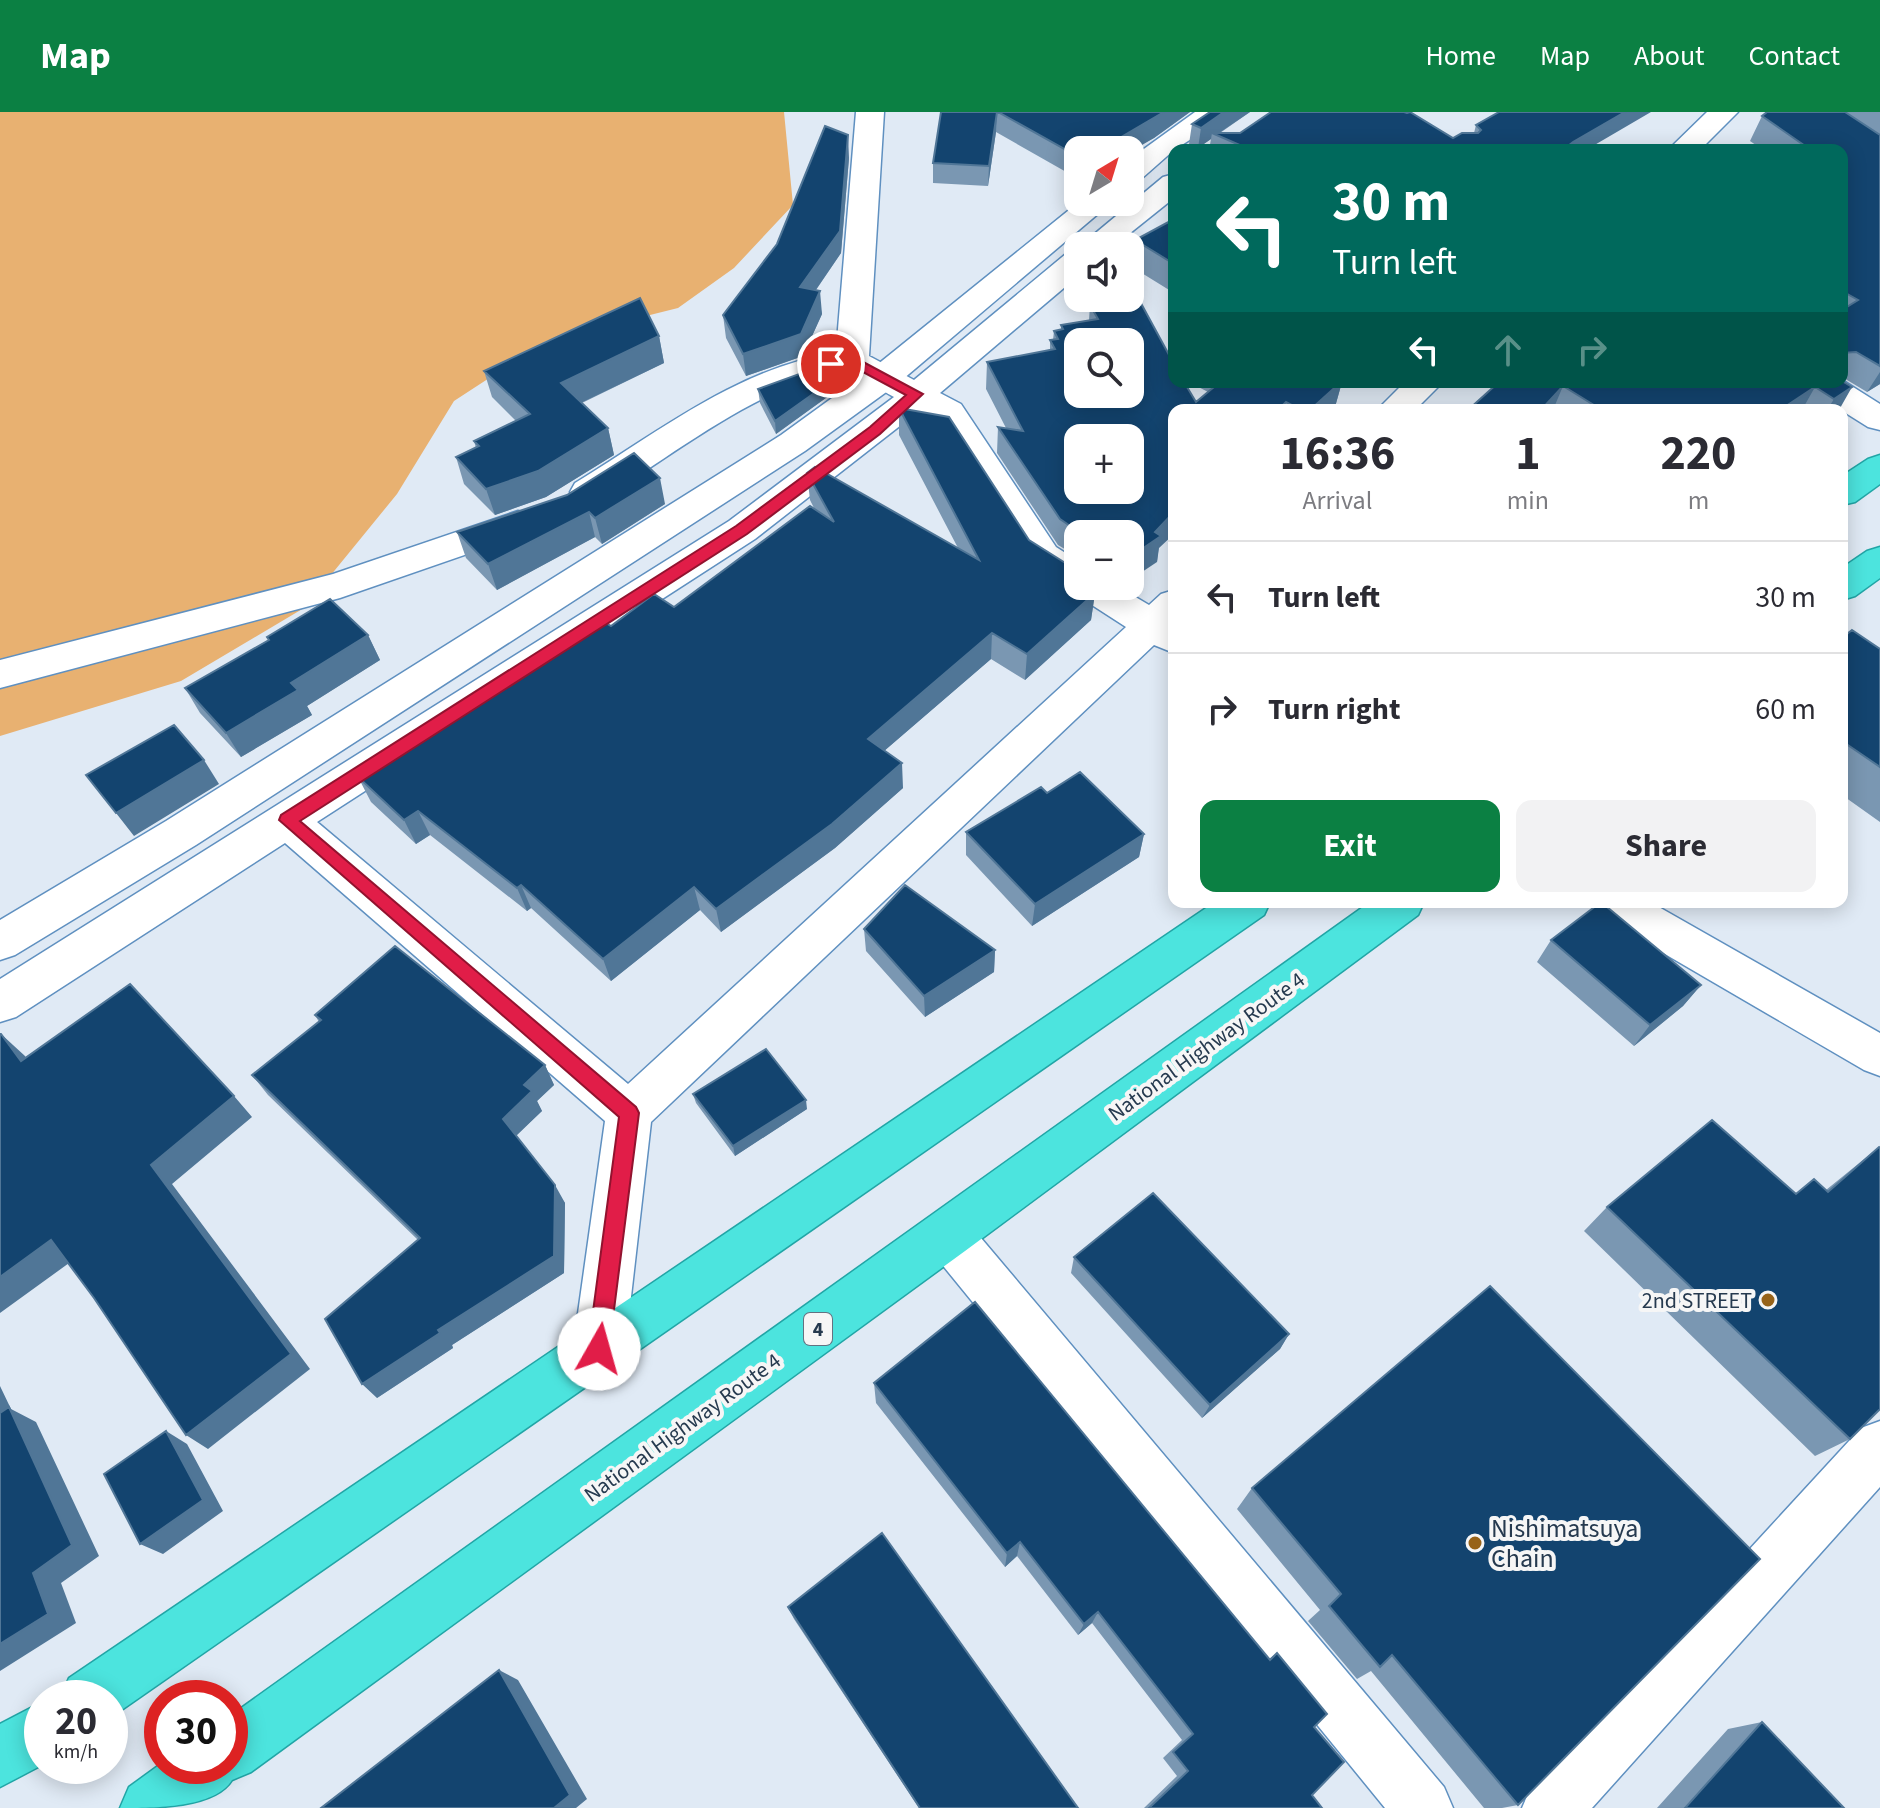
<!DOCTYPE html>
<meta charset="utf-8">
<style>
:root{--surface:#fff;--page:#f2f2f3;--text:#2b2b33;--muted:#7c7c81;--line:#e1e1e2;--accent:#0b8043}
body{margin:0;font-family:"Source Sans 3",sans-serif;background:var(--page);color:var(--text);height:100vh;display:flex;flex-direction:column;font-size:30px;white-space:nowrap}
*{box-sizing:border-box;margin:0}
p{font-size:26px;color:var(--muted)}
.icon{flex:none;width:44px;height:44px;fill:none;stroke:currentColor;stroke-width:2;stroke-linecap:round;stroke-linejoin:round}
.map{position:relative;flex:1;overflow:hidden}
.details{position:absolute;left:1168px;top:292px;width:680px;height:504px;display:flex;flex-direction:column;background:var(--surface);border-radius:16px;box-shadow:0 4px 20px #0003}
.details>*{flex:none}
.banner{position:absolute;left:1168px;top:32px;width:680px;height:244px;border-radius:16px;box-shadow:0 4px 20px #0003;background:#00695c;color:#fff;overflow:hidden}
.needle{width:52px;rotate:38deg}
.controls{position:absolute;left:1064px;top:24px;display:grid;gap:16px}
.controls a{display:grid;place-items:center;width:80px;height:80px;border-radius:16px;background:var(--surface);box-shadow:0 4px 20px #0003;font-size:40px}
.speed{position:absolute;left:24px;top:1568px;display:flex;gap:16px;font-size:40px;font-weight:700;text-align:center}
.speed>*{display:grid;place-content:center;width:104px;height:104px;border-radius:50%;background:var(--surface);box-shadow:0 4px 20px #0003;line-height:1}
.speed small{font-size:20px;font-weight:400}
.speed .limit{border:12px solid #d22;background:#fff;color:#111}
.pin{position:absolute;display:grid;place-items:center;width:68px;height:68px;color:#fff;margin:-34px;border:4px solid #fff;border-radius:50%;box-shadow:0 2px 8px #0007}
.me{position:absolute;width:88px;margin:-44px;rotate:7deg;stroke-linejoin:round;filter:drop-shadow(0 0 6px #0008)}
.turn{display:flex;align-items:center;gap:28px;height:168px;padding:0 32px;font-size:36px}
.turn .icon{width:104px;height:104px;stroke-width:2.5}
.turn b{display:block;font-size:56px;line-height:68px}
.lanes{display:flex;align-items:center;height:76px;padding:0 32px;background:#0003;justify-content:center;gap:40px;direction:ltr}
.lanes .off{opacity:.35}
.eta{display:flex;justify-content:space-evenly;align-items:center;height:136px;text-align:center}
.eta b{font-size:48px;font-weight:700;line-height:56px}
.action{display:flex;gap:16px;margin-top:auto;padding:16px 32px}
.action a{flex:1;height:92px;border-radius:16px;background:var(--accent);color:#fff;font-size:32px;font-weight:700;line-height:92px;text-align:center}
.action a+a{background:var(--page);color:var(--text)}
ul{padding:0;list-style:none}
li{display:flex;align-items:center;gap:24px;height:112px;padding:0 32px;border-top:2px solid var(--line)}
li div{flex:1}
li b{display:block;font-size:30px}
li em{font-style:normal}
header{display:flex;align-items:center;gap:48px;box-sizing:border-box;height:112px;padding:0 40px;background:var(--accent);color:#fff}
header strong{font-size:38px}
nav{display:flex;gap:44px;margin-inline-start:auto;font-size:28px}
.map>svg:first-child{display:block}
</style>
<header>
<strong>Map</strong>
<nav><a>Home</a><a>Map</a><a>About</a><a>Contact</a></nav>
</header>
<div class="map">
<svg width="1880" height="1696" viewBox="0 0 1880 1696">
<rect width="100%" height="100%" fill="#e0eaf5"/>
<!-- green -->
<path fill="#e8b171" d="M0,0H784L793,93L734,156L678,196L546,229L454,289L397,382L304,496L181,569L0,624Z"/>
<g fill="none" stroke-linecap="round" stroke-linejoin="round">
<!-- pedestrian casing -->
<g stroke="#5f90c0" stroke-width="3">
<path id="pedestrian" d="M1195,0H1228L1224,6L1174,38L1140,68L1130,71V47Z
M1079,90H1112L896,273L805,339L196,733L15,843L0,848V808L166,709L781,323L872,257Z"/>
</g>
<!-- minor casing -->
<g stroke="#5f90c0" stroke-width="3">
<path id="minor" d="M856,0H884L869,244L914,268L1067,141L1078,139V164L940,281L961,292L1056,435L1078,449V474H1117L1149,493L1161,482L1174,478V541L1154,533L651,1010L625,1237L617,1255L599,1262L581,1255L573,1237L605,1009L285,731L16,905L0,910V867L729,409L894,285C880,278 859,261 844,261C778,261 659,351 601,389L588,392L575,389L570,380L575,371C657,321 739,255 836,241ZM919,299L937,308L1030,453L1126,515L628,972L317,710L755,427Z
M1707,0H1738L1700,38H1668Z
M1174,62V86L1114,134H1080L1163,65Z
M1842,268L1880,292V318L1868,315L1809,278L1804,270Z
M1405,270H1443L1415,298H1377Z
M518,399L531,402L536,411L531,420L340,486L0,576V548L333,462Z
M1592,790H1650L1880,921V964L1864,958L1598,803Z
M948,1100L965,1107L1444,1675L1453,1696H1385L931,1139L923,1123L931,1107Z
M1880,1309V1375L1592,1696H1522L1531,1675L1861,1316Z"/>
</g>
<!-- trunk casing -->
<g stroke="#22a5a6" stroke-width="3">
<path id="trunk" d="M1880,343V372L1855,390L1842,393V364L1868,347Z
M1880,435V466L1855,484L1842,488V456L1867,439Z
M1215,790H1270L1264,803L110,1606V1586H60L69,1566Z
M1370,790H1424L1418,803L965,1139L251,1660L232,1668C215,1696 155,1696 120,1696L129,1675L162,1651V1654H230V1604Z
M42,1590V1653L0,1675V1612Z"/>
</g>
<!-- pedestrian -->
<use href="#pedestrian" fill="#fff" fill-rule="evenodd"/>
<!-- minor -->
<use href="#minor" fill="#fff" fill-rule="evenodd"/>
<!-- trunk -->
<use href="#trunk" fill="#4ce4de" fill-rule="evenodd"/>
</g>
<!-- wall -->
<path fill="#7a97b2" d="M941,0H1190L1154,26L1130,38H1078V56L1068,61L996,20L988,74L933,71V51Z
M1210,0H1250L1220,21L1453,26L1474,21L1476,13L1586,38H1209L1211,27L1198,36L1189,32L1192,12Z
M1767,0H1880V272L1867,280L1842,265V38H1763L1750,29L1762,4Z
M849,46L841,141L816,178L822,202L803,244L746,264L726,226L723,203Z
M1174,107V181L1132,155L1135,128Z
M1090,193L1196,290L1208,280L1189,270H1342L1335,295L1332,298H1174L1157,450L1130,422H1078V445L1058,433L997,341L998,315L1006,316L986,277L987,250L1050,238V228H1053L1054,219L1061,218V213L1089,208Z
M659,224L664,251L582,291L608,316L614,343L546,385L495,403L464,372L456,345L476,336L474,329L516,309L492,285L484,259Z
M841,262V275L776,322L760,291L758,277Z
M1499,270H1842L1839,298H1468Z
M899,296L1029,428L1095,481L1091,508L1025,568L991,547L884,639L903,676L835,736L721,820L700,798L611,869L531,796L527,799L430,723L416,732L371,690L358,665L611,514L674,495L815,398L810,388L807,361L958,436L899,323Z
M567,383L665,392L602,432L595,425L497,478L466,446L457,420Z
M368,523L380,548L307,594L312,603L241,645L200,601L185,576L268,528L267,525Z
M1842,526L1880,537V710L1842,683Z
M1047,681L1144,722L1139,745L1032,814L966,743V720Z
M864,817L995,838L994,860L925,905L866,839Z
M1551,828L1701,873L1683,894L1634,934L1537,850Z
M315,903L545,953L554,973L537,989L542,999L516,1023L565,1091L564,1161L452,1233L453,1236L377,1286L418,1128L268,983L252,963L319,910Z
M693,982L807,997L735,1044L696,991Z
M1879,1035L1850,1327L1815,1344L1584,1119L1607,1095L1796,1082L1826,1078Z
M1074,1145L1289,1222L1280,1237L1202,1306L1071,1161Z
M874,1271L1269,1547L1277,1541L1314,1615L1312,1683L1322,1696H1144L1177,1664L1163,1646L1182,1628L1092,1511L1078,1523L1017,1444L1005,1455L876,1291Z
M1252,1376L1518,1693L1502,1696H1484L1371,1559L1357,1567L1308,1509L1320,1498L1237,1397Z
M788,1495L1078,1696H919L794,1507Z
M1762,1610L1844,1696H1657L1728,1617Z"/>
<!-- shaded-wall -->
<path fill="#507697" d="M997,0L996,20L988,74L989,54Z
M1164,0H1190L1154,26L1130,40V38H1099Z
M1224,0H1250L1216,23L1212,21L1211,27L1198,36L1201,16Z
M1625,0H1651L1586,38H1563L1573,30Z
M848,23L849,46L841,141L802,198L800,175Z
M1079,35L1077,56L1068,61L1070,40Z
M820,179L822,202L803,244L746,264L743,242Z
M659,224L664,251L568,297L561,271Z
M1880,260V272L1867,280Z
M841,262V275L776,322L775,309Z
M1342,270L1335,295L1332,298H1310Z
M1563,274L1553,298H1541Z
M1815,275L1802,298H1780Z
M1852,275L1839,298H1827L1834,287Z
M608,316L614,343L546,385L495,403L486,377Z
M660,366L665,392L602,432L595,406Z
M589,400L595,425L497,478L488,452Z
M1174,400V422L1159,436L1157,450L1130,468V445Z
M1095,481L1091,508L1025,568L1027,542Z
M992,521L991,547L869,652L868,627Z
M368,523L380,548L307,594L312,603L241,645L226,621L291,571Z
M204,648L219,672L134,724L116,701Z
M902,651L903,676L835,736L721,820L716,797Z
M418,699L430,723L416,732L404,708Z
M1144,722L1139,745L1032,814L1035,792Z
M521,773L531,796L527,799L517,776Z
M694,775L700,798L611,869L603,847Z
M995,838L994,860L925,905L924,884Z
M1701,873L1683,894L1634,934L1650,913Z
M1,922L25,944L45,971L21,949Z
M545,953L554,973L537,989L542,999L514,1026L503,1007L524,973Z
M234,984L252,1005L172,1072L310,1257L208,1337L186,1323L151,1053Z
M806,988L807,997L735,1044L733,1034Z
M555,1073L565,1091L564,1161L452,1233L453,1236L377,1286L362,1272L438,1218Z
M51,1128L76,1146L0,1201V1165Z
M1289,1222L1280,1237L1202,1306L1210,1293Z
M0,1274L11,1297L36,1310L99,1444L61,1471L76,1511L0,1559V1532L33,1461L0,1308Z
M166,1319L187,1332L223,1399L163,1442L140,1432Z
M1020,1430L1017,1444L1005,1455L1007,1441Z
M1098,1500L1092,1511L1078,1523L1084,1512Z
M499,1558L518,1568L587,1687L576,1696H554Z"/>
<!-- building -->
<path fill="#13446f" stroke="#507697" stroke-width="2" fill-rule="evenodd" d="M941,0H997L989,54L933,51Z
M998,0H1164L1099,38H1084L1079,35L1070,40Z
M1210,0H1224L1201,16L1192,12Z
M1271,0H1404L1407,1L1410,0L1453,26L1462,21H1478L1481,18L1476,13L1499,0H1625L1573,30L1563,38H1251L1212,21H1240Z
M1767,0H1845L1880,23V254L1856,240L1842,241V198L1858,188L1842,179V38H1811L1762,4Z
M825,14L848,23L840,119L800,175L820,179L801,222L743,242L723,203L777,132Z
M1174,107V152L1135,128Z
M1137,184L1174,252V270H1184L1196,290L1220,270H1341L1310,298H1301L1286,290L1278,298H1174V400L1155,420L1161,424L1130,445V422H1082L1060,407L998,315L1023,319L987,250L1055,237L1050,228L1058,227L1054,219L1063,217L1061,213L1098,207L1090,193ZM1078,230H1130V282H1078ZM1078,326H1130V378H1078Z
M640,186L659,224L561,271L608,316L538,359L486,377L456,345L479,334L474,329L530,302L484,259Z
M824,253L841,262L775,309L758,277Z
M1842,269L1852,275L1834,287L1815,275L1780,298H1602L1563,274L1541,298H1468L1499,270H1842Z
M899,296L949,305L1029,428L1078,459V474H1094L1095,481L1027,542L992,521L868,627L902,651L832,712L716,797L694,775L603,847L521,773L517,776L418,699L404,708L358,665L601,508L611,514L654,482L674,495L810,394L834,410L807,361L815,355L979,448Z
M634,341L660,366L595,406L589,400L488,452L457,420L567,383Z
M330,487L368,523L291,571L298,578L226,621L185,576L269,528L267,525Z
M1852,518L1880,537V655L1842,629V526Z
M174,613L204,648L116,701L86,663Z
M1080,660L1144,722L1035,792L966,720L1041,675L1047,681Z
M905,773L995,838L924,884L864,817Z
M1601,790L1701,873L1650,913L1551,828Z
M395,834L545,953L524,973L532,979L503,1007L555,1073L554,1144L438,1218L440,1221L362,1272L325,1207L420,1126L252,963L321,908L315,903Z
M130,872L234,984L151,1053L291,1242L186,1323L94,1186L51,1128L0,1165V922H1L21,949Z
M766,937L806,988L733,1034L693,982Z
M1712,1008L1796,1082L1814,1067L1828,1080L1879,1035L1880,1036V1297L1850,1327L1607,1095Z
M1153,1081L1289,1222L1210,1293L1074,1145Z
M1490,1174L1760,1447L1518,1693L1392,1543L1380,1555L1329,1494L1341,1482L1252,1376Z
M975,1190L1270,1548L1277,1541L1327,1602L1314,1615L1344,1650L1312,1683L1322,1696H1149L1188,1659L1173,1640L1193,1622L1098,1500L1084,1512L1020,1430L1007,1441L874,1271Z
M9,1295L72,1433L33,1461L48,1502L0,1532V1301Z
M166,1319L203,1388L140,1432L104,1362Z
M882,1421L1078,1696H920L788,1495Z
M499,1558L570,1683L554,1696H321Z
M1762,1610L1844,1696H1685Z"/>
<!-- route -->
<path fill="#e11d48" stroke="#92132f" stroke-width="2" d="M852,244L923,282L880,322L747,422L300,709L636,995L639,1001L609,1237L606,1244L599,1247L591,1244L588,1237L619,1005L279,708L281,703L736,414L870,315L906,283L850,253L831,256L824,252L826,249Z"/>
<!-- markers -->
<g fill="#976319" stroke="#f6f6f6" stroke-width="3">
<circle cx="1768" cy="1188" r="8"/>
<circle cx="1475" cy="1431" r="8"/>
</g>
<g text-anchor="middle" stroke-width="8" stroke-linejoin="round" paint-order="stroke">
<!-- shield labels -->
<rect fill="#f6f6f6" stroke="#647281" stroke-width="2" x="804" y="1201" width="28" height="32" rx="6"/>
<g font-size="20" font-weight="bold" fill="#263a4f">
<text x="818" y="1224">4</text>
</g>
<!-- street labels -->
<g font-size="22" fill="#263a4f" stroke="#f6f6f6">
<text transform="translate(1206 934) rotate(-36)" y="8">National Highway Route 4</text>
<text transform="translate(682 1315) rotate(-36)" y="8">National Highway Route 4</text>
</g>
<!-- poi labels -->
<g font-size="22" fill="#263a4f" stroke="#f6f6f6" text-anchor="end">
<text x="1752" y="1196">2nd STREET</text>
</g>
<!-- near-poi labels -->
<g font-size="26" fill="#263a4f" stroke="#f6f6f6" text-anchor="start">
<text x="1491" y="1425">Nishimatsuya<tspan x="1491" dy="30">Chain</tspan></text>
</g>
</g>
</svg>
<div class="controls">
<a><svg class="needle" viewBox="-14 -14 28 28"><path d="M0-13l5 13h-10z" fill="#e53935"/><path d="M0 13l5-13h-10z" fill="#7c7c81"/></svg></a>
<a><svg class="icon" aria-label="sound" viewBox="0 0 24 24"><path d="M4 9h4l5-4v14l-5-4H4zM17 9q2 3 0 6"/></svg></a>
<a><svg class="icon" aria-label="search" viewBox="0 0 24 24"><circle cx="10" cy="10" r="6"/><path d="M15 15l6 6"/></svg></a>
<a>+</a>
<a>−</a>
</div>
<div class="speed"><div>20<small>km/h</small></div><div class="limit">30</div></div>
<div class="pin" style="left:831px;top:252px;background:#d93025"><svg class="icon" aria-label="arrive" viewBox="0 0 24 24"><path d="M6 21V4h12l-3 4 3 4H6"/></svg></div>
<svg class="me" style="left:599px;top:1237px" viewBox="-20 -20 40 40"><circle r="19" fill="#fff"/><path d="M0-13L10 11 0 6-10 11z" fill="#e11d48"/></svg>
<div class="banner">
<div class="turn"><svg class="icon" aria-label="left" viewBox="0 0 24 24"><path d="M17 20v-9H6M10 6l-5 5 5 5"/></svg><div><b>30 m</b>Turn left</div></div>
<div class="lanes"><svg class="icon" aria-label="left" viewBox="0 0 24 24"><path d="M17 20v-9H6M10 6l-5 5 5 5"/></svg><svg class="icon off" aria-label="ahead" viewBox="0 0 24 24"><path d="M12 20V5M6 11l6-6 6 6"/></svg><svg class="icon off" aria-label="right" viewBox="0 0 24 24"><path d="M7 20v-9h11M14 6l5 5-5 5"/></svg></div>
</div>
<section class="details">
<div class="eta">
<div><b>16:36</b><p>Arrival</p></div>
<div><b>1</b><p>min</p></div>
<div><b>220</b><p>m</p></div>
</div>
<ul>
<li><svg class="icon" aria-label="left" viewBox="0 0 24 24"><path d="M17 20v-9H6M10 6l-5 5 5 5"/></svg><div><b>Turn left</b></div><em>30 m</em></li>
<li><svg class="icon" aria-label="right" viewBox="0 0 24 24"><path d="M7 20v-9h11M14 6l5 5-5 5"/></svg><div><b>Turn right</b></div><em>60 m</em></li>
</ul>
<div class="action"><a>Exit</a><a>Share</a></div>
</section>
</div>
